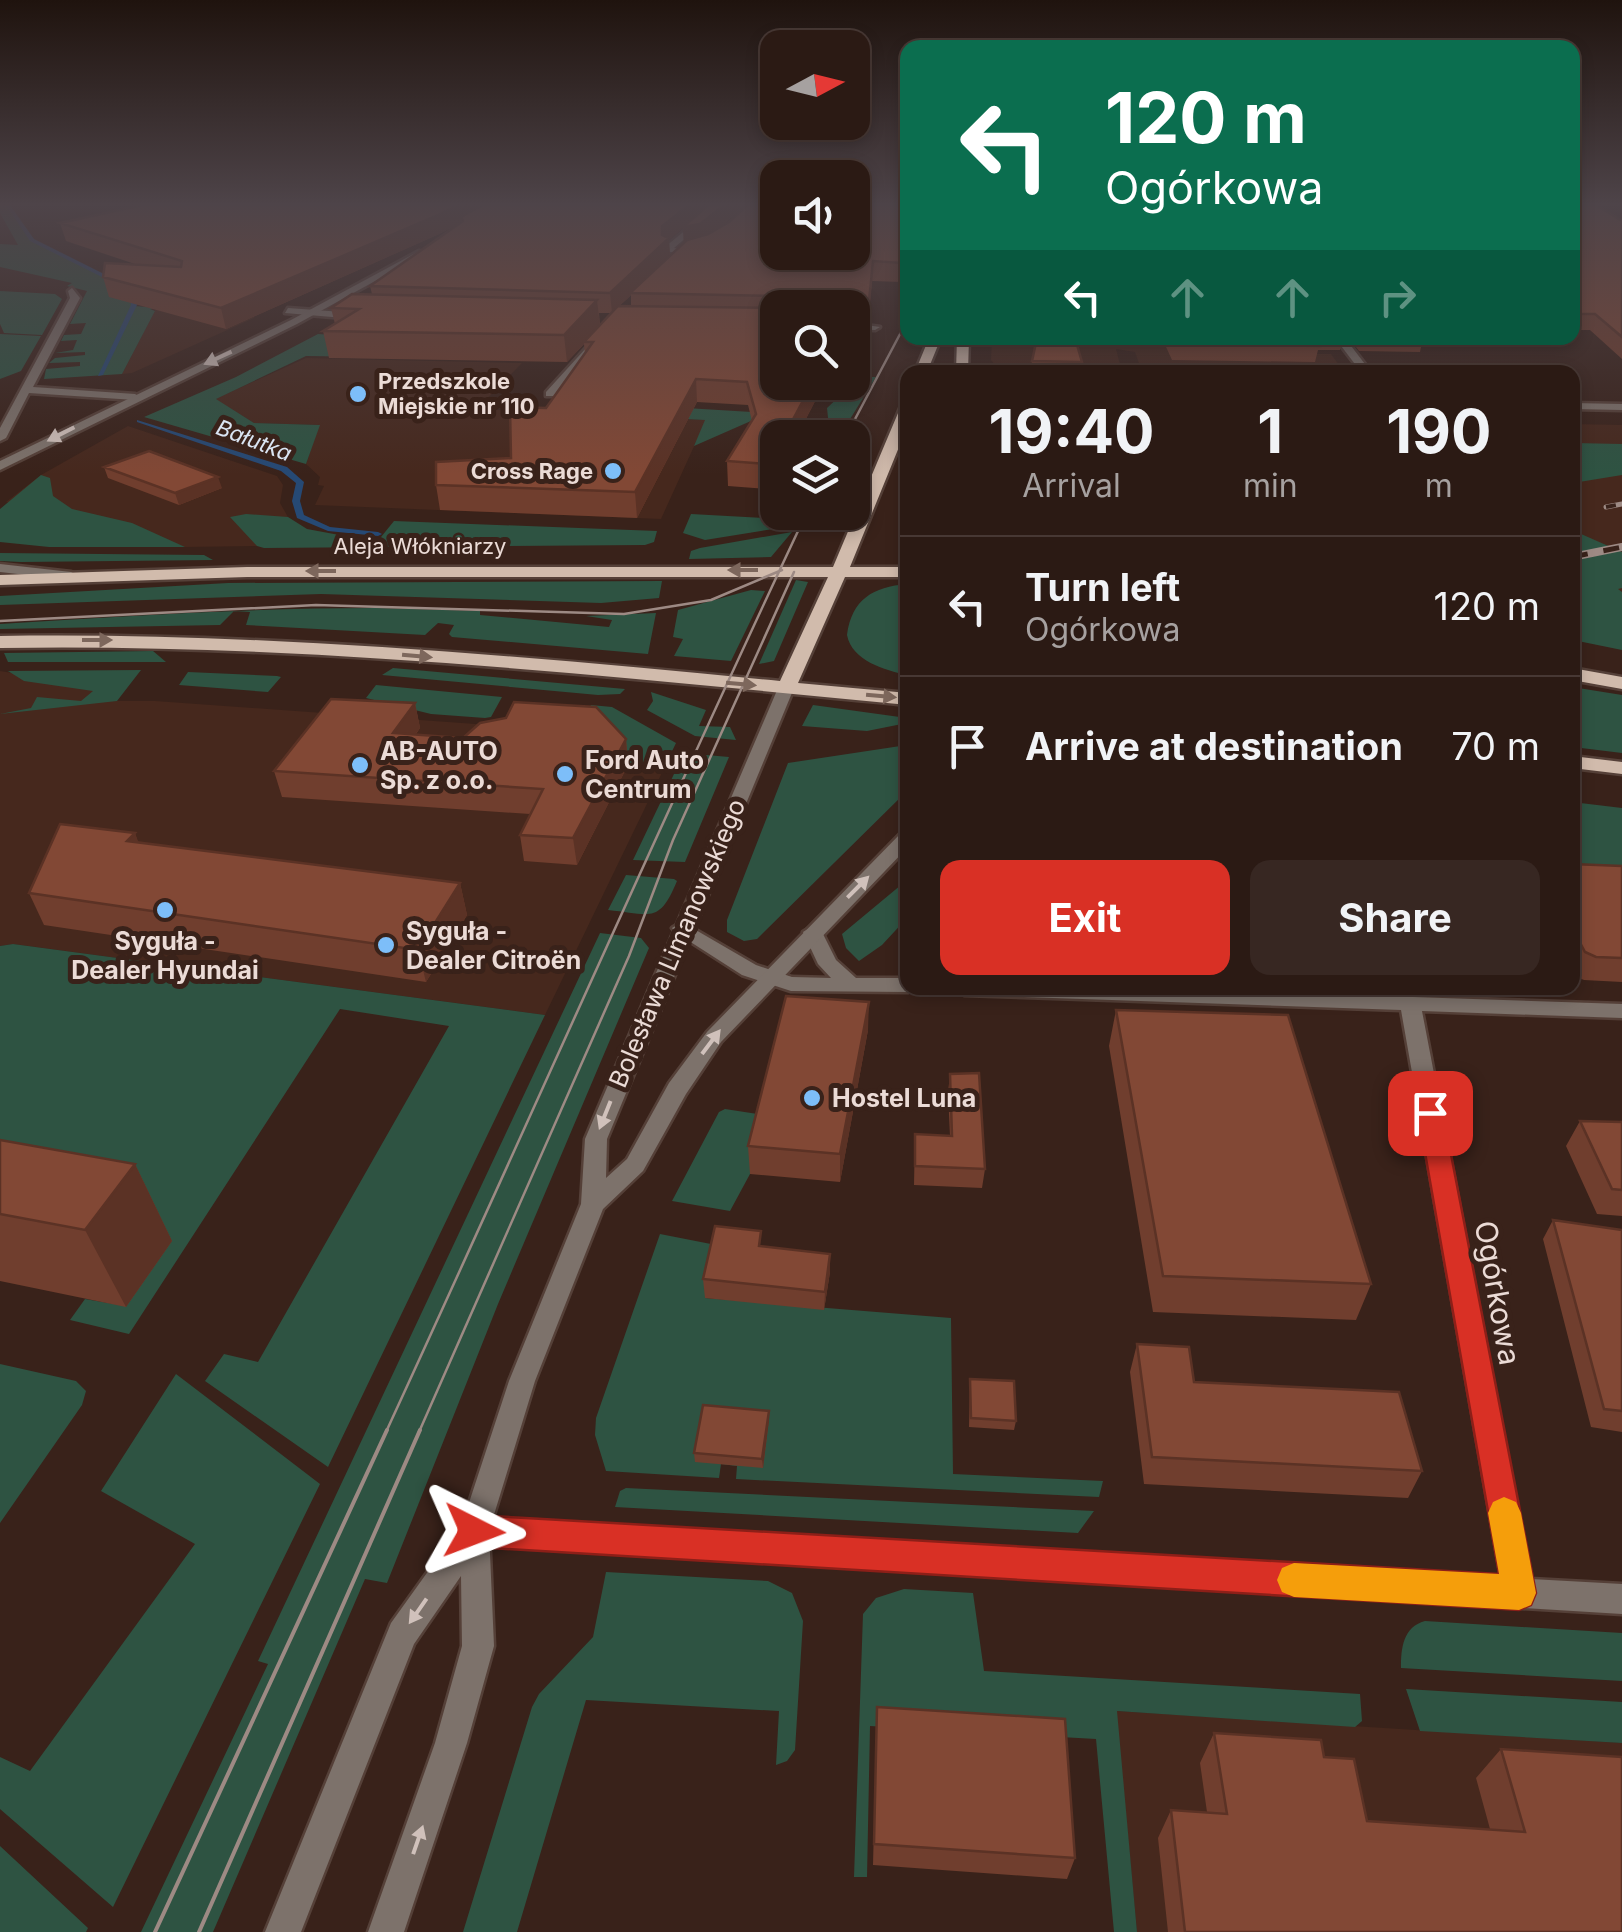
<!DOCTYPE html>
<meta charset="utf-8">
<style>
:root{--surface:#2b1a14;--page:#372722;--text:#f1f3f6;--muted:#a6a1a0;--line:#473834;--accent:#d93025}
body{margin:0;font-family:Inter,sans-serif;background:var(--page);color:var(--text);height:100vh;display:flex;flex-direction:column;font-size:38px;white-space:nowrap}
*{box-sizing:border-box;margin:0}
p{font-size:32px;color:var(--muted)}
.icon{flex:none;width:55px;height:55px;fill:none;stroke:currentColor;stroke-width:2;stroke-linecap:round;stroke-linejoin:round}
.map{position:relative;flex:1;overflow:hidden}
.panel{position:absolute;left:900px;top:365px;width:680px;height:630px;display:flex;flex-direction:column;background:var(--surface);border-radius:20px;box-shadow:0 5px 15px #0003,0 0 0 2px var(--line)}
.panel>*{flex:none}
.banner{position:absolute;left:900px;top:40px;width:680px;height:305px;border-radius:20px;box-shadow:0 5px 15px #0003,0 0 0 2px var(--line);background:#0b6e4f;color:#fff;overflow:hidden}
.needle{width:65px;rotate:83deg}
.fabs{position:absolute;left:760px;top:30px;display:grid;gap:20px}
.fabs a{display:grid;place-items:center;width:110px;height:110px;border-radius:20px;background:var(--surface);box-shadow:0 5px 15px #0003,0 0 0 2px var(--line);font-size:50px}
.pin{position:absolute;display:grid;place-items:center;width:85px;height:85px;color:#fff;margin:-42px;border-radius:20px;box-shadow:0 5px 15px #0006}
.me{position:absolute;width:110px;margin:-55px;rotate:93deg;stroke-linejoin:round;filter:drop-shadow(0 0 8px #0008)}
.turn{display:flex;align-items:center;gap:35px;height:210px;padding:0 40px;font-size:45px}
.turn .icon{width:130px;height:130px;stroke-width:2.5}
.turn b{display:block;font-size:70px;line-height:85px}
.lanes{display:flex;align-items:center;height:95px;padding:0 40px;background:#0003;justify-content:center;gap:50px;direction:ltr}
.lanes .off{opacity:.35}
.eta{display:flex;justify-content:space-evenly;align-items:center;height:170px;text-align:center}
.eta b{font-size:60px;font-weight:700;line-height:70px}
.action{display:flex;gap:20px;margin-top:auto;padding:20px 40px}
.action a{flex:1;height:115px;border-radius:20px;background:var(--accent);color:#fff;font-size:40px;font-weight:700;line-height:115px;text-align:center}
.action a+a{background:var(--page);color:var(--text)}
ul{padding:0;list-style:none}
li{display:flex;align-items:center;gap:30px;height:140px;padding:0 40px;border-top:2px solid var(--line)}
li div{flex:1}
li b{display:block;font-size:38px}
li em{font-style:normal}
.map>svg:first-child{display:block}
</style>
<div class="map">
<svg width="1622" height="1932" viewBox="0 0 1622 1932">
<rect width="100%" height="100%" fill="#39221a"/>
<!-- built -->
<path fill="#46281d" d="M139,265L258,309L254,318L132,373L122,374L158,305L128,269Z
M992,338H1221L1229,353L1331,354L1344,372H1142L1135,352L1116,349L1122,372H1001L991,360Z
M306,358L522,363L477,409L706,420L661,519L315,505L324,486L318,485L320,477L306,464L319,425L254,423L215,399Z
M1572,424L1622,425V601L1573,572Z
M128,426L277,476L283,485L280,503L288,517L257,546L185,547L6,502L41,475Z
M0,671L108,688L102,701H155L518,727L672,752L545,1015L13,944L0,946Z
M1116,1711L1622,1743V1932H1137Z"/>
<!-- green -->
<path fill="#2e5342" d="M0,205H8L32,240L129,288L136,300L135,306L156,308L150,309L155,311L122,374L44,379L46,369L80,366V362L49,363L55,358L85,355V352L55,353L73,350L77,340L61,341L64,335L81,334L86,323L70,324L87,291L67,286L72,283L0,267V244L18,245L0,213Z
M0,291L55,294L62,299L42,335L4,333L0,324Z
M0,334L41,336L21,371L0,379Z
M318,334L535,348L525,359L306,356L216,399L254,423L320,425L306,464L144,417L236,377Z
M860,377H876L839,437H830L827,408Z
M571,401L769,413L694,446L705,420L564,413Z
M1573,443L1622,444V475L1573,483Z
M41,475L50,478L53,496L72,509L132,523L185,547H49L0,542V509Z
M246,514L288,517L307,529L377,542L394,521L657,531L654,542L645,545L264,548L257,546L230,517Z
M691,514L784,519L779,528L705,540L683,533Z
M1572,530L1622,552V588L1618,589L1622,592V650L1573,640Z
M792,532L771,557L689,559L691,551L700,548Z
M0,553L204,555L213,560L21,562L0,561Z
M796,580L808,582L774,661L759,664Z
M662,581L659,598L601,603L321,594L0,605V596L228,583Z
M907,584H908L907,675C885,670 852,661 847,635C852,599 873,587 907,584Z
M751,590L765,591L731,661L674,656L683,639L673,637L678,610Z
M375,608L480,611V615L609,627L612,620L586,616L656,613L648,654L452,637L449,634L454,625L438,623L425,635L246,625L250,612L234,611L220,625L0,629V624C125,616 250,608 375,608Z
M153,651L166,662H8L4,653Z
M393,668L625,689L620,694L598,695L382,675Z
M141,670L117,701L0,714L31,708L37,697L81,701L93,691L24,681L8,671Z
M188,672L277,676L281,677L268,692L179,685Z
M376,685L502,697L491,717L485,718L431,714L366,698Z
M1572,687L1622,695V753L1573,747Z
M651,692L706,710L699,726L730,727L736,740L695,736L647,710L653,701Z
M591,705L612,707L676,743L664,768L628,765L599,733L577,731Z
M813,705L907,718V723L867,731L802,726Z
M907,745V791L757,939L744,941L727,932V920L788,763Z
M684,753L729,757L685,862L633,860Z
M1572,802L1622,808V889L1573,887Z
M626,875L674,879L677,881C659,925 650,914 608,910Z
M907,880V918L882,945L859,961L846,948L842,934Z
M600,933L641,938L649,948L498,1304L387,1583L365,1579L213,1932H141L268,1664L258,1661Z
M13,944L545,1015L328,1467L205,1381L224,1354L258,1362L449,1026L340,1009L129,1334L70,1320L85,1299L126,1306L0,1208V946Z
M725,1109L764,1115L750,1174L730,1211L672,1201L719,1112Z
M660,1234L716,1245L705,1298L951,1318L953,1474L1103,1481L1099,1497L736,1479L737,1466L721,1464L719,1478L606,1471L595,1435L596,1418Z
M0,1364L76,1381L86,1391L82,1405L0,1523Z
M176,1374L320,1484L113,1907L0,1809V1757L30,1771L195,1544L101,1491Z
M626,1488L1094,1511L1078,1533L615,1507L620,1491Z
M606,1572L768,1581L792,1593L803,1621L795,1750L787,1761L776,1765L779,1711L586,1700L517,1932H463L532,1707L539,1694L593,1637Z
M904,1589L973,1593L984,1671L1360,1694L1362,1721L1355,1727L1117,1711L1137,1932H1114L1096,1739L870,1726L867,1877H854L863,1614L876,1598Z
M1425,1621L1622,1633V1681L1401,1668C1401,1648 1403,1627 1425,1621Z
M1406,1689L1622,1702V1743L1420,1731Z
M0,1846L88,1928L86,1932H0Z"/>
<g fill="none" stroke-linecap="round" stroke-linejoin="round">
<!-- stream -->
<path fill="#264974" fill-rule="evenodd" d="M6,205H10L34,239L118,281V283H114L30,241Z
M133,290L136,292L137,305L103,375L98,376L131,305L130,292Z
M137,420L287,467L304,482L300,501L304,515L330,527L378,532L382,534L378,536L328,531L297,518L292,501L296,483L281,471L137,422Z"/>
<!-- minor casing -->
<g stroke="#554038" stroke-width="5">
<path id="minor" d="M716,205H724L674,248L695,252V256L665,251V247Z
M72,288L80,298L33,387L135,394L140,397L135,400L29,393L6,438L0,441V428L70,298L68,291Z
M288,308L356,313L361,316L356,319L285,313Z
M852,323L880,327L875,330L852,329Z
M597,336L605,338L554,396H546V392Z
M1335,338H1345L1371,372H1361Z
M1572,403L1622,404V410L1572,409Z
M682,922L756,965L792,977L831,978L818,964L803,932L813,926L820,928L836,960L856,978H908V988H917L908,992L791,991L742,975L675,932L672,928Z
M954,988H1146L1622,1004V1018L1422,1011L1531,1579L1622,1584V1614L474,1545L464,1541L459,1531L464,1521L474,1517L1501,1577L1401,1010L964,995Z"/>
</g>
<!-- tertiary casing -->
<g stroke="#554038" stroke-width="5">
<path id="tertiary" d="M419,251L426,253L297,324L0,470V461L291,320Z
M0,564L71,572L78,576L71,580L0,572Z
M786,683L794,688L607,1139L606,1178L627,1159L669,1083L707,1032L902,832L908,831V847L721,1042L686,1094L643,1171L603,1209L535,1381L489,1531L494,1646L467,1743L404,1932H368L435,1743L462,1646L461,1576L414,1644L301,1932H265L391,1623L462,1524L509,1381L581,1204L585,1139L778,688Z"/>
</g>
<!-- primary casing -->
<g stroke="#554038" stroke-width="5">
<path id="primary" d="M929,338H941L927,372H915Z
M957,338H969L968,372H956Z
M908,402V425L850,567H908V577H845L798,683L908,693V705C605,676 304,643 0,648V636C261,632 520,656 780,681L828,577H247L0,585V575L247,567H833L901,406Z
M1572,668L1622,677V689L1572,680Z
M1572,756L1622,762V774L1572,768Z"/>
</g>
<!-- minor -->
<use href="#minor" fill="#7d726b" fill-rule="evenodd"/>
<!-- tertiary -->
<use href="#tertiary" fill="#7d726b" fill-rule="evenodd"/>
<!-- primary -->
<use href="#primary" fill="#d1bbac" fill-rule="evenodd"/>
<!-- tram-far1 -->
<path stroke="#9d8a84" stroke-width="2.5" d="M845,438L908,319
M0,621L316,605L624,614L711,600L782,570
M386,1432C527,1126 663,817 807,512
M419,1432L629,956L673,840L794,572"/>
<!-- tram -->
<path stroke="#9d8a84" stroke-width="4" d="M155,1932L387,1430
M199,1932L420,1430"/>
<!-- rail-far1 casing -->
<g stroke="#9d8a84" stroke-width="5">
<path id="rail-far1" d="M1606,507L1622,504"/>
</g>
<!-- rail casing -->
<g stroke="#9d8a84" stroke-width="8">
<path id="rail" d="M1572,557L1622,547"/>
</g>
<!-- rail-far1 -->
<use href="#rail-far1" stroke="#39221a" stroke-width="4" stroke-dasharray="10" stroke-linecap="butt"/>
<!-- rail -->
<use href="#rail" stroke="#39221a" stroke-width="5" stroke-dasharray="16" stroke-linecap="butt"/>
</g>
<!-- wall -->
<path fill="#703e2e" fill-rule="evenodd" d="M746,205L719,228L908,205V274L902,282L872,281L866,340L857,348L852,361V308H778V382H825L796,438H778V473L769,489L728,486L727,461L752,421L748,405L697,402L637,518L440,510L436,485L511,458L585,354L584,344L567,362L329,358L323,331L335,324L331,308L372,294L370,286L461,223L439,234L226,329L109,297L103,277L138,265L66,241L60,223ZM683,228L684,243L670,256L669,240ZM631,295V306H619L627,299ZM599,313H611L600,325Z
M1572,205L1622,221V359L1590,330H1572Z
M1162,338H1343L1340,350H1318L1315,362L1172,360Z
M1349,338H1423L1420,352L1359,351Z
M1032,361L1082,362L1080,372H1031Z
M104,467L222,488L179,505L108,478Z
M415,703L420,728L416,734L463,738L626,739L628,765L577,865L524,861L520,835L530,814L282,797L274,771Z
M135,833L138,843L460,883L467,915L426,982L44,925L29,893Z
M1572,864L1622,866V982L1584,980L1574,976L1572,973Z
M1116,1010L1371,1284L1356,1320L1153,1312L1109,1046Z
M868,1030L840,1182L750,1174L748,1146Z
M950,1074L985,1169L982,1188L914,1185L915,1134L950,1136L948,1093Z
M1580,1121L1622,1122V1216L1597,1214L1566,1146Z
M0,1140L135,1164L172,1241L126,1307L0,1281Z
M1553,1220L1622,1230V1432L1591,1427L1543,1239Z
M762,1246L830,1254V1272L824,1310L705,1298L703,1279Z
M1137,1344L1194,1382L1422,1471L1408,1498L1144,1484L1130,1372Z
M970,1379L1016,1421L1014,1430L969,1427Z
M769,1420L763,1468L695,1462L694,1453Z
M877,1707L1075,1858L1067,1879L873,1865Z
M1214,1733L1324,1757L1367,1821L1490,1829L1476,1778L1501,1749L1622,1932H1168L1158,1838L1171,1810L1207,1812L1200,1763Z"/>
<!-- shaded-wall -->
<path fill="#5b3225" d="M458,205H494L461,217L462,222L439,234L226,329L221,308Z
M689,205H746L701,243L684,246L683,228L669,240L670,257L630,293L631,295L612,313L610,293L662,226Z
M908,256V274L902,282V263Z
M873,261L872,281L868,322L869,301Z
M597,300L600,326L584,342V344L567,362L564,335Z
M868,312L866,340L857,348L852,361V340L858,326Z
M696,379L697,402L637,518L635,492Z
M813,382H825L796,438H783Z
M778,448V473L769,489L768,464Z
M218,477L222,488L179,505L175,493Z
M415,703L420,728L398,758L393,733Z
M626,739L628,765L577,865L573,838Z
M135,833L147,865L127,841Z
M460,883L467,915L426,982L418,950Z
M869,1002L868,1030L840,1182V1154Z
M135,1164L172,1241L126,1307L85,1230Z
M830,1254V1272L824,1310L825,1292Z
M769,1411V1420L763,1468L762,1459Z"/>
<!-- building -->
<path fill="#824835" stroke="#5b3225" stroke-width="2.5" d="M143,205H458L436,216L221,308L103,277L105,263L181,267L182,261L60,223Z
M483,205H689L662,226V235L669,238L610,293L370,286L463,221L461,217Z
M708,205H724L700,224L683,227Z
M747,205H778V252H852V205H908V256L902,263L873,261L869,301L853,298L849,302V308H780L778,296L630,293L687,240L708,234L729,222Z
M1572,205H1596L1622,221V337L1595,314H1572Z
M352,294L597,300L564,335L323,331L359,309L331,308Z
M618,306L778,308V382H813L783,438H778V448L768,464L727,461L756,414L747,382L696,379L635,492L436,485V462L511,458L510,407L546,408L593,342H584Z
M852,311L868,312L867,318L858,326L852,340Z
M1037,338H1075L1082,362L1032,361Z
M1172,338H1312L1319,346L1174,344Z
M149,451L218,477L175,493L104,467Z
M331,699L415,703L393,733L463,738L480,723L506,718L514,702L596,707L626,739L573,838L520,835L543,789L274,771Z
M60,824L135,833L127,841L460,883L418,950L29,893Z
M1572,864L1622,866V958L1596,957L1585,952L1577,937H1572Z
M786,996L869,1002L840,1154L748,1146Z
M1116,1010L1288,1015L1371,1284L1163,1276Z
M979,1073L985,1169L915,1166V1134L952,1136L950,1074Z
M1580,1121L1622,1122V1190L1612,1189Z
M0,1140L135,1164L85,1230L0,1214Z
M1553,1220L1622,1230V1411L1604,1409Z
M715,1226L761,1231L759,1246L830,1254L825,1292L703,1279Z
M1137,1344L1189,1347L1194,1382L1399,1392L1422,1471L1152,1457Z
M970,1379L1014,1381L1016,1421L971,1418Z
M703,1405L769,1411L762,1459L694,1453Z
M877,1707L1065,1719L1075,1858L874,1844Z
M1214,1733L1321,1740L1324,1757L1354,1759L1367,1821L1525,1832L1501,1749L1622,1757V1932H1185L1171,1810L1227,1814Z"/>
<!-- one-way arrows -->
<defs><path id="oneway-solid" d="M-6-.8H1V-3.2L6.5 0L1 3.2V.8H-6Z" transform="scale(2.5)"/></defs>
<g fill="#d0c1bb">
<use href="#oneway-solid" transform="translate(218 358) rotate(155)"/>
<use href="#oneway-solid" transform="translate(61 434) rotate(153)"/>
<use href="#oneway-solid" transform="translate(858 887) rotate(-45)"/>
<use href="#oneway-solid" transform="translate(711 1042) rotate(-53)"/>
<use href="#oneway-solid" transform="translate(605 1115) rotate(112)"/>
<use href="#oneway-solid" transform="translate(418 1611) rotate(125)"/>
<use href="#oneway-solid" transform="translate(418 1840) rotate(-71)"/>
</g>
<g fill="#7d675c">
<use href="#oneway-solid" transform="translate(743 570) rotate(-180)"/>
<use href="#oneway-solid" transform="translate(321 571) rotate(180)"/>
<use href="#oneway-solid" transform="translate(97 640)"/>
<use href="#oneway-solid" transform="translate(417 656) rotate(5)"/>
<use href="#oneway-solid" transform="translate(741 684) rotate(5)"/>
<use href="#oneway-solid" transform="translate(881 696) rotate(5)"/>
</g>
<!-- sky -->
<linearGradient id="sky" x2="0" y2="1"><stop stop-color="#1f130e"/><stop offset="0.43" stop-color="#4e4449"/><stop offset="1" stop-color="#4e4449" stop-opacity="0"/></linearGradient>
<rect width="1622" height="475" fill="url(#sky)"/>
<!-- route -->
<path fill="#d93025" stroke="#8d1f18" stroke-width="2.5" d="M1430,1104L1440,1106L1443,1113L1536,1593L1531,1605L1519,1610L474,1547L462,1543L458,1531L462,1520L474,1515L1499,1574L1418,1113L1421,1106Z"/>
<!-- slow -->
<path fill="#f59e0b" d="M1504,1497L1516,1502L1521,1513L1536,1593L1531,1605L1519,1610L1294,1597L1282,1592L1277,1580L1282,1568L1294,1563L1499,1574L1488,1513L1493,1502Z"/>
<!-- markers -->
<g fill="#7dbef9" stroke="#39221a" stroke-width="4">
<circle cx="358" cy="394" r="10"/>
<circle cx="613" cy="471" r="10"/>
<circle cx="360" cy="765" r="10"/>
<circle cx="565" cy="774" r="10"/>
<circle cx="165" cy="910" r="10"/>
<circle cx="386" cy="945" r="10"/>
<circle cx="812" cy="1098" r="10"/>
</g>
<g text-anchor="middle" stroke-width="10" stroke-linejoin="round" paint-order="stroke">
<!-- far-poi labels -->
<g font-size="22" font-weight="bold" fill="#ebdbd6" stroke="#39221a" text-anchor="start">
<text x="378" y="389">Przedszkole<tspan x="378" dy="25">Miejskie nr 110</tspan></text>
<text x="593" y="479" text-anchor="end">Cross Rage</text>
</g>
<!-- far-water labels -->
<g font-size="22" font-style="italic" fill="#dae5f3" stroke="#39221a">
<text transform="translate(254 440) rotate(21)" y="8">Bałutka</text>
</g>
<!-- far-street labels -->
<g font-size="22" fill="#ebdbd6" stroke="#39221a">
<text x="420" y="554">Aleja Włókniarzy</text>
</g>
<!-- poi labels -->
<g font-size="25" font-weight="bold" fill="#ebdbd6" stroke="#39221a" text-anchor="start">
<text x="380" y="760">AB-AUTO<tspan x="380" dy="29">Sp. z o.o.</tspan></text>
<text x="585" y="769">Ford Auto<tspan x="585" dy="29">Centrum</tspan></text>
<text x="406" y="940">Syguła -<tspan x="406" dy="29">Dealer Citroën</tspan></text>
<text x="165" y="950" text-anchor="middle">Syguła -<tspan x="165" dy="29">Dealer Hyundai</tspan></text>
<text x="832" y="1107">Hostel Luna</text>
</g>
<!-- street labels -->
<g font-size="25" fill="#ebdbd6" stroke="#39221a">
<text transform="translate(677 943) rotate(-67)" y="9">Bolesława Limanowskiego</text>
</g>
<!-- near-street labels -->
<g font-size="30" fill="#ebdbd6" stroke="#39221a">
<text transform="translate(1497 1293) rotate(80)" y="10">Ogórkowa</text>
</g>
</g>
</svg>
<div class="fabs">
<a><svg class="needle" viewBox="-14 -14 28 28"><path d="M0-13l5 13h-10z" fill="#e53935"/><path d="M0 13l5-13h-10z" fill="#a6a1a0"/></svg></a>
<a><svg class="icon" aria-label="sound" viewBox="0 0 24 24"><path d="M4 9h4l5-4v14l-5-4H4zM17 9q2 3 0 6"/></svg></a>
<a><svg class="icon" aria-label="search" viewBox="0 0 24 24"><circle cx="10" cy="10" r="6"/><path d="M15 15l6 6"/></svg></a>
<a><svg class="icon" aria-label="layers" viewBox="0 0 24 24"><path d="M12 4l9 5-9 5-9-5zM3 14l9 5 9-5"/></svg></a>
</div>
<div class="pin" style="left:1430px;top:1113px;background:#d93025"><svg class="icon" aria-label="arrive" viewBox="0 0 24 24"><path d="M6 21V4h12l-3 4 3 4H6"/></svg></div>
<svg class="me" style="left:474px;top:1531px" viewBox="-20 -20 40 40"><path d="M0-17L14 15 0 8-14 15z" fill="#d93025" stroke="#fff" stroke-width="4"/></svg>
<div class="banner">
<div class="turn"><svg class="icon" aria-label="left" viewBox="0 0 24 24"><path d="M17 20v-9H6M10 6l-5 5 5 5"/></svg><div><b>120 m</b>Ogórkowa</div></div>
<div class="lanes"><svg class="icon" aria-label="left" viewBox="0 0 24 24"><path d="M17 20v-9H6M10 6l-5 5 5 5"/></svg><svg class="icon off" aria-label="ahead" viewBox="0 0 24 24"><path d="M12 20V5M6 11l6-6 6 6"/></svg><svg class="icon off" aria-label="ahead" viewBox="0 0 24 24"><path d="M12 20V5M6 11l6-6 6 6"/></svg><svg class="icon off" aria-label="right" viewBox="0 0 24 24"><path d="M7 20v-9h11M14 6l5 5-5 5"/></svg></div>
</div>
<section class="panel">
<div class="eta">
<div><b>19:40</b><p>Arrival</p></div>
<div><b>1</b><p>min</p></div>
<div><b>190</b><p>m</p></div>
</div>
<ul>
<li><svg class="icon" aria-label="left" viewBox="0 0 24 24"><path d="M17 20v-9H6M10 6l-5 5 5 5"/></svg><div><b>Turn left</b><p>Ogórkowa</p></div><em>120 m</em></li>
<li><svg class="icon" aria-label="arrive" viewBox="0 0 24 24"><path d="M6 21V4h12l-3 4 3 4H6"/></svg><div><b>Arrive at destination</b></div><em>70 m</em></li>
</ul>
<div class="action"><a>Exit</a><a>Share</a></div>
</section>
</div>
